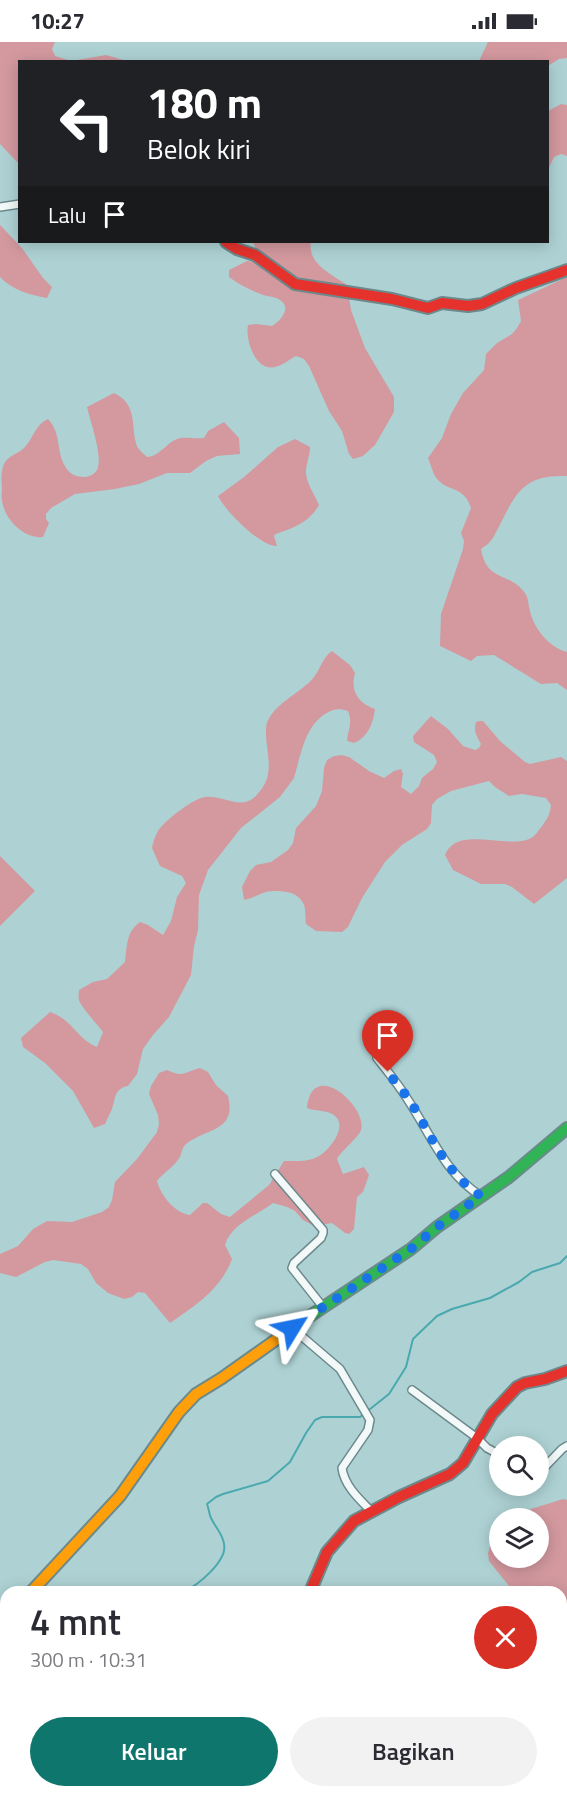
<!DOCTYPE html>
<html lang="id">
<meta charset="utf-8">
<style>
:root{--surface:#fff;--page:#f2f2f3;--text:#2b2b33;--muted:#7c7c81;--accent:#0f766e}
body{margin:0;font-family:"Titillium Web",sans-serif;background:var(--page);color:var(--text);height:100vh;display:flex;flex-direction:column;font-size:22px;white-space:nowrap}
*{box-sizing:border-box;margin:0}
p{font-size:20px;color:var(--muted)}
.icon{flex:none;width:33px;height:33px;fill:none;stroke:currentColor;stroke-width:2;stroke-linecap:round;stroke-linejoin:round}
.map{position:relative;flex:1;overflow:hidden}
.side{position:absolute;left:0px;top:1544px;width:567px;height:212px;display:flex;flex-direction:column;background:var(--surface);border-radius:18px 18px 0 0;box-shadow:0 3px 15px #0003}
.side>*{flex:none}
.guide{position:absolute;left:18px;top:18px;width:531px;height:183px;border-radius:0px;box-shadow:0 3px 15px #0003;background:#202124;color:#fff;overflow:hidden}
.fabs{position:absolute;left:489px;top:1394px;display:grid;gap:12px}
.fabs a{display:grid;place-items:center;width:60px;height:60px;border-radius:50%;background:var(--surface);box-shadow:0 3px 15px #0003;font-size:30px}
.pin{position:absolute;display:grid;place-items:center;width:51px;height:51px;color:#fff;margin:-62px -26px;border-radius:50% 50% 50% 0;rotate:-45deg;box-shadow:0 0 6px #0007}
.pin .icon{rotate:45deg}
.me{position:absolute;width:66px;margin:-33px;rotate:55deg;stroke-linejoin:round;filter:drop-shadow(0 0 4px #0008)}
.turn{display:flex;align-items:center;gap:21px;height:126px;padding:0 30px;font-size:27px}
.turn .icon{width:78px;height:78px;stroke-width:2.5}
.turn b{display:block;font-size:42px;line-height:51px}
.then{display:flex;align-items:center;height:57px;padding:0 30px;background:#0003;gap:12px;font-size:22px}
.round{display:grid;place-items:center;flex:none;width:63px;height:63px;border-radius:32px;background:var(--page)}
.head{display:flex;align-items:center;justify-content:space-between;height:102px;padding:0 30px}
h1{font-size:36px;font-weight:600;line-height:45px}
.button{display:flex;gap:12px;margin-top:auto;padding:12px 30px}
.button a{flex:1;height:69px;border-radius:36px;background:var(--accent);color:#fff;font-size:24px;font-weight:600;line-height:69px;text-align:center}
.button a+a{background:var(--page);color:var(--text)}
.status{display:flex;justify-content:space-between;align-items:center;height:42px;padding:0 30px;background:var(--surface);direction:ltr}
.status svg{height:16px;fill:currentColor}
.map>svg:first-child{display:block}
</style>
<div class="status"><b>10:27</b><svg viewBox="0 0 49 12"><path d="M0 12V9h3v3zM5 12V6h3v6zM10 12V3h3v9zM15 12V0h3v12zM26 1h20v11H26zM47 4h2v5h-2z"/></svg></div>
<div class="map">
<svg width="567" height="1754" viewBox="0 0 567 1754">
<rect width="100%" height="100%" fill="#aed2d4"/>
<!-- forest -->
<path fill="#d3999f" d="M0,0H55L52,7L55,14L71,19L106,13L127,19L20,20L19,122L0,102Z
M488,0H567V16L559,17L548,24V20L479,19Z
M561,62L567,63V114L561,112L554,115L548,128V69Z
M0,183L22,206L43,236L52,245L47,256C30,253 12,248 0,235Z
M253,200H311C307,221 331,232 347,243L351,268L365,306L394,355V370L375,403L363,414L353,417L349,412L342,389L329,369L309,324L304,317L296,314C290,317 282,324 275,325C255,330 245,297 248,283L256,282L272,284C282,278 294,263 276,256C270,254 264,254 258,251C248,247 238,242 229,235V228L247,219L255,220L257,210Z
M567,235V434C517,432 514,458 493,496L488,502L481,507C487,541 509,529 525,551C529,557 528,563 530,569C534,587 550,606 567,610V648L557,641L541,642L494,613L477,614L471,619L440,604L441,572L463,507L464,499L461,491L471,466C464,444 449,450 438,438C433,433 431,423 428,416L442,396L451,372L463,351L484,328L486,312L497,301L512,292L517,286L521,279L518,258Z
M114,351C137,362 131,381 136,401C137,407 143,411 147,415C161,414 167,399 180,396C186,395 197,397 204,396L208,389L224,380L239,396L240,412L217,414L206,419L190,431H167L139,442L115,447L75,452L51,466L46,472V477L49,481L43,495C24,497 5,478 2,459C1,454 2,449 2,445C1,438 1,429 4,422C8,413 19,412 25,405C34,395 35,383 48,377C62,392 56,410 65,424C69,432 76,435 84,435C90,435 97,431 98,425C102,412 90,378 87,365Z
M295,397L310,405C310,414 306,421 306,430C306,441 315,453 319,463C310,480 293,486 276,492L274,494L277,504C261,505 225,469 218,454L244,435L278,405Z
M332,609L350,623L355,631C350,649 358,661 375,667C373,682 368,695 354,701L347,699C348,687 353,681 348,669C339,666 333,667 325,672C304,686 301,713 294,736L280,755L241,786L208,828L199,853L198,888L194,904L191,933L169,975L153,993L143,1007L137,1032L128,1044C114,1047 116,1055 112,1067C110,1072 107,1077 105,1082L94,1086L73,1049L45,1021L23,1005L21,996L50,970C73,978 76,996 97,1005L103,990C98,983 80,964 79,958C78,956 79,950 79,948L93,940L107,937L125,920C127,904 126,890 140,880L148,883L163,893L171,879L177,855L186,841L182,834L160,824L152,806C153,800 155,794 158,789C164,779 194,756 205,755C226,753 243,772 260,749C276,730 265,709 266,687C267,664 302,651 314,635C321,626 322,616 332,609Z
M431,674L448,687L463,704L475,708L479,706L481,702C477,695 473,688 476,680L479,679H483L500,699L525,720L530,722L561,715L567,719V836L534,862L512,845L505,842H481L453,828L445,813C457,783 505,807 529,797C535,795 538,789 542,784C548,776 550,772 551,763L546,756L522,752L509,754L495,745L489,739L451,749L437,757L432,763L431,781L427,787L402,803L385,820L362,856L348,885L342,890L316,889L306,882C305,876 306,869 304,863C298,848 279,848 266,850C259,852 254,856 244,858L242,845L250,829L256,823L271,820L288,808L293,801L296,786L316,764L322,749L324,726L327,718L334,714L342,713L349,715L369,729L384,736L394,729L401,727L403,732L401,745L411,752L419,744L422,736L433,727L437,720L434,713L414,700L413,694Z
M0,814L35,849L0,884Z
M200,1026L208,1030L216,1043L228,1054C237,1090 206,1086 186,1102C182,1106 182,1110 180,1115C175,1124 163,1131 157,1139C161,1154 175,1171 190,1173L203,1161H207L221,1172L230,1175L269,1143L284,1119C294,1119 308,1120 317,1115C330,1109 352,1080 330,1071C323,1068 314,1069 307,1066C312,1015 368,1065 361,1088C358,1096 342,1108 337,1117L343,1132L364,1125L369,1133L363,1150L357,1155L354,1187L349,1192L345,1191L332,1181L314,1184L303,1178L295,1169L287,1165L273,1161C256,1174 231,1182 225,1203L232,1217C221,1247 195,1264 170,1281L145,1251L138,1250L132,1255L124,1257L108,1251L96,1241L88,1227L81,1222L53,1218L45,1220L16,1235L0,1231V1212L18,1204L33,1187L47,1179L72,1180L102,1170L109,1165L112,1158L115,1140L137,1117L157,1090L159,1082L158,1073L149,1052L151,1044L159,1031L167,1028C184,1036 184,1030 200,1026Z
M563,1457L567,1458V1754H556L554,1749H561V1716L564,1708L561,1702V1550L513,1549L489,1519L488,1511L497,1484L499,1481L500,1515H538V1476H509L531,1467Z"/>
<g fill="none" stroke-linecap="round" stroke-linejoin="round">
<!-- stream -->
<path stroke="#4aa9ae" stroke-width="2" d="M183,1550C197,1544 228,1519 224,1502C223,1492 215,1485 211,1476C209,1472 209,1467 207,1462L216,1455L223,1452L268,1439L290,1420L306,1391L315,1378L322,1375H360L389,1352L406,1325L413,1297L437,1274L452,1267L490,1256L519,1240L532,1230L560,1221L567,1214
M0,1729L6,1726"/>
<!-- street casing -->
<g stroke="#6c898b" stroke-width="10">
<path id="street" d="M0,165L20,162
M377,1016C388,1030 399,1043 408,1058C430,1091 445,1132 481,1154
M275,1132L323,1188V1191L321,1196L294,1221L292,1226L323,1265
M292,1286L340,1327L370,1378L368,1388L342,1426C344,1443 359,1457 371,1469
M412,1348L477,1396L487,1406L500,1413
M538,1432L562,1407L567,1404
M0,1576L6,1571
M416,1749L422,1754
M222,1754L227,1749"/>
</g>
<!-- fast casing -->
<g stroke="#6c898b" stroke-width="14">
<path id="fast" d="M301,1280L411,1207L437,1185L509,1135L567,1086"/>
</g>
<!-- slow casing -->
<g stroke="#6c898b" stroke-width="14">
<path id="slow" d="M31,1550L120,1454L179,1370L196,1352L222,1336L301,1280"/>
</g>
<!-- jam casing -->
<g stroke="#6c898b" stroke-width="14">
<path id="jam" d="M226,200L237,207L255,213L295,242L392,257L428,266L442,261L468,264L482,262L516,246L567,228
M310,1550L327,1510L354,1479L399,1455L450,1432L463,1421L492,1372L517,1345L525,1341L545,1337L567,1329"/>
</g>
<!-- street -->
<use href="#street" stroke="#f3f8f9" stroke-width="7"/>
<!-- fast -->
<use href="#fast" stroke="#30b455" stroke-width="10"/>
<!-- slow -->
<use href="#slow" stroke="#ff9f0a" stroke-width="10"/>
<!-- jam -->
<use href="#jam" stroke="#e5322d" stroke-width="10"/>
</g>
<g fill="none" stroke-linecap="round" stroke-linejoin="round">
<!-- route -->
<path stroke="#1a73e8" stroke-width="10" stroke-dasharray="0 18" d="M292,1286L411,1207L437,1185L481,1154C445,1132 430,1090 408,1056C401,1047 394,1039 388,1030"/>
</g>
</svg>
<div class="fabs">
<a><svg class="icon" aria-label="search" viewBox="0 0 24 24"><circle cx="10" cy="10" r="6"/><path d="M15 15l6 6"/></svg></a>
<a><svg class="icon" aria-label="layers" viewBox="0 0 24 24"><path d="M12 4l9 5-9 5-9-5zM3 14l9 5 9-5"/></svg></a>
</div>
<div class="pin" style="left:388px;top:1030px;background:#d93025"><svg class="icon" aria-label="arrive" viewBox="0 0 24 24"><path d="M6 21V4h12l-3 4 3 4H6"/></svg></div>
<svg class="me" style="left:292px;top:1286px" viewBox="-20 -20 40 40"><path d="M0-17L14 15 0 8-14 15z" fill="#1a73e8" stroke="#fff" stroke-width="4"/></svg>
<div class="guide">
<div class="turn"><svg class="icon" aria-label="left" viewBox="0 0 24 24"><path d="M17 20v-9H6M10 6l-5 5 5 5"/></svg><div><b>180 m</b>Belok kiri</div></div>
<div class="then">Lalu<svg class="icon" aria-label="arrive" viewBox="0 0 24 24"><path d="M6 21V4h12l-3 4 3 4H6"/></svg></div>
</div>
<section class="side">
<div class="head"><div><h1>4 mnt</h1><p>300 m · 10:31</p></div><a class="round" style="background:#d93025;color:#fff"><svg class="icon" aria-label="close" viewBox="0 0 24 24"><path d="M6 6l12 12M18 6L6 18"/></svg></a></div>
<div class="button"><a>Keluar</a><a>Bagikan</a></div>
</section>
</div>
